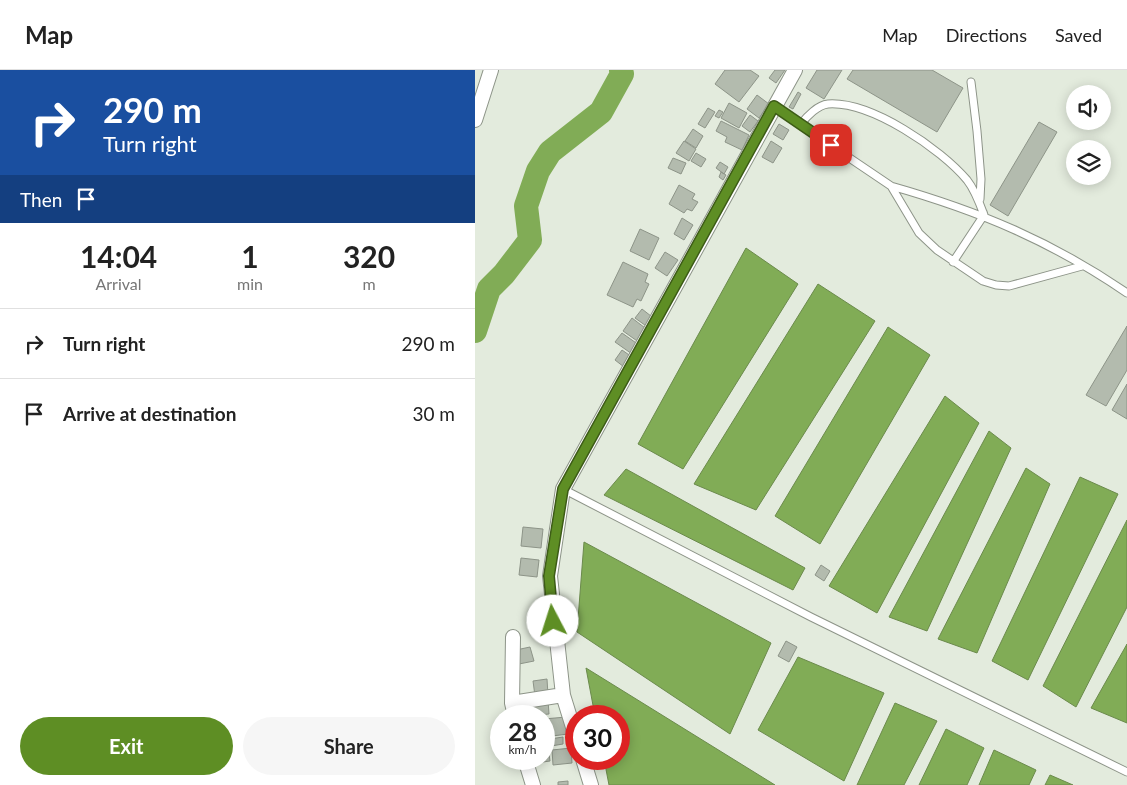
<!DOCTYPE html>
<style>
:root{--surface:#fff;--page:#f6f6f6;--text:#222;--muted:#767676;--line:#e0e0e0;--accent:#5e8e24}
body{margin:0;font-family:Lato,sans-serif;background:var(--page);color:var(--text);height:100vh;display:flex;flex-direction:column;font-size:19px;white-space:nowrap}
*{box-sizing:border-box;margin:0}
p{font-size:16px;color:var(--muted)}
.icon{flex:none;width:28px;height:28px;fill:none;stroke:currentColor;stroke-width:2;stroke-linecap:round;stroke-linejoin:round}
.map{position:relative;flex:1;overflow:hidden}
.sheet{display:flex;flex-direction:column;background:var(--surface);width:475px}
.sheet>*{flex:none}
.top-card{background:#1a4fa0;color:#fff;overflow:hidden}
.tools{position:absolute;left:591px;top:15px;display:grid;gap:10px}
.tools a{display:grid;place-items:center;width:45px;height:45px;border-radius:50%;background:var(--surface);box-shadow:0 2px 12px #0003;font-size:25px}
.speed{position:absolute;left:15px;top:635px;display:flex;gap:10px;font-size:25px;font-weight:700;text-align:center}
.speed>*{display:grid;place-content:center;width:65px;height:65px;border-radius:50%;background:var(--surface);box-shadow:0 2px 12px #0003;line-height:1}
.speed small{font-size:12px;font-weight:400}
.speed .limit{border:8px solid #d22;background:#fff;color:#111}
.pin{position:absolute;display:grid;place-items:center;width:42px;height:42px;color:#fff;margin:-21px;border-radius:10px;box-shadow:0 2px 8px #0006}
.me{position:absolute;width:55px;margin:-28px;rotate:355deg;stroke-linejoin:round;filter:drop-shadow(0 0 4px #0008)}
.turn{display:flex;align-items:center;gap:18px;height:105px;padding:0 20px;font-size:22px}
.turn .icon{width:65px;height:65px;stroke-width:2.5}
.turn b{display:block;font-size:35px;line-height:42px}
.then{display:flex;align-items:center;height:48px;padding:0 20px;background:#0003;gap:10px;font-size:19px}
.eta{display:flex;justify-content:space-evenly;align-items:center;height:85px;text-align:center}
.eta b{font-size:30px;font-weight:700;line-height:35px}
.cta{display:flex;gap:10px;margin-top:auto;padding:10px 20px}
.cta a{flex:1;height:58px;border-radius:30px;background:var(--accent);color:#fff;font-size:20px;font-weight:700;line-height:58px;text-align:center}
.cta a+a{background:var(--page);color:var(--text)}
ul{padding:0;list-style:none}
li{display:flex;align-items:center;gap:15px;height:70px;padding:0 20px;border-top:1px solid var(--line)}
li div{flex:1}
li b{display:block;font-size:19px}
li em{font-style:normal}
header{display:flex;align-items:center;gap:30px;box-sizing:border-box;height:70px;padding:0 25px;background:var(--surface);border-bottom:1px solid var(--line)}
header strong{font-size:24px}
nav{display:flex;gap:28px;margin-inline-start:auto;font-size:18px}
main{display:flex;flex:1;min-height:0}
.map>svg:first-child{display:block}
</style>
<header>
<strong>Map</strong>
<nav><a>Map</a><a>Directions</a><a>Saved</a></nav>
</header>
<main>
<section class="sheet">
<div class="top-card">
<div class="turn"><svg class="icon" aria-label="right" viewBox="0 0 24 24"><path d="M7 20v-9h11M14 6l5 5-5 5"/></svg><div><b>290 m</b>Turn right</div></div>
<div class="then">Then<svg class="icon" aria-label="arrive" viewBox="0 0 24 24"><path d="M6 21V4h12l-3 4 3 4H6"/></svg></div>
</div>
<div class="eta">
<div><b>14:04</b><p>Arrival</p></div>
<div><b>1</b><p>min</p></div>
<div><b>320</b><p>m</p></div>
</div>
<ul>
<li><svg class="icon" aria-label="right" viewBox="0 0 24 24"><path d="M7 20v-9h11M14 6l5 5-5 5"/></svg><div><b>Turn right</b></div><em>290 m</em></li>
<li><svg class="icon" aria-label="arrive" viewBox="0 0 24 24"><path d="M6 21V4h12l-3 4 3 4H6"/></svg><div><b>Arrive at destination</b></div><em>30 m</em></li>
</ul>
<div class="cta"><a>Exit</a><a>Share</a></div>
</section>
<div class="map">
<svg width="652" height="715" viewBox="0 0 652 715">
<rect width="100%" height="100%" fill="#e3ebdd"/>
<!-- water -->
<path fill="#81ac56" stroke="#6b8a4c" d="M271,178L323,214L208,399L163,374Z
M343,214L400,251L281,440L219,414Z
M413,257L455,285L345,474L300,446Z
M470,326L504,353L402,543L354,516Z
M514,361L536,378L452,561L414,547Z
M551,398L575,414L502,583L463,569Z
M151,399L330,498L318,520L129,425Z
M605,407L643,424L553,610L517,591Z
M652,450V537L601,637L568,616Z
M109,472L296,573L255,664L102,562Z
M652,574V653L616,638Z
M323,587L409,623L369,711L283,660Z
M111,598L300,715H134L129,689H144V646H120Z
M420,633L462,651L429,715H382Z
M471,659L509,678L492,715H444Z
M519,680L561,700L554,715H504Z
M575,705L598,715H570Z"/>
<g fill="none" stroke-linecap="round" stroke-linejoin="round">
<!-- river -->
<path stroke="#81ac56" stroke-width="24" d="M0,261L14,219L29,204L55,170L51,136L63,101L75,82L126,42L147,4L146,0"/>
</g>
<!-- building -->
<path fill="#b3bbae" stroke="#8d9488" d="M250,0H275L284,6L264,32L240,14Z
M300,0H310L301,13L294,8Z
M342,0H367L349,29L331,18Z
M378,0H457L488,18L462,62L372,9Z
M323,22L326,24L318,39L314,37Z
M282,25L294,34L284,48L272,39Z
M254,33L272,43L264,58L246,48Z
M233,38L240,42L230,58L223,54Z
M244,40L248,42L244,48L240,46Z
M275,45L283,51L275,62L267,56Z
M246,51L274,65L267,80L250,72L252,67L241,61Z
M564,52L582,62L533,146L515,135Z
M304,54L314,60L308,70L298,64Z
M218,59L228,66L221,78L210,71Z
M209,71L221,79L214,91L201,83Z
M296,71L307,78L298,93L287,87Z
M221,83L231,89L226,97L216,91Z
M198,88L211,93L206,104L193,98Z
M245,92L253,97L249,104L241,98Z
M246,102L251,105L248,110L244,107Z
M204,115L220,124L217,129L223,132L217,141L212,139L209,143L194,134Z
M207,148L218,155L209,170L199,164Z
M165,159L184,168L174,190L155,181Z
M190,182L203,190L192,206L180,198Z
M148,192L173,204L170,212L174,214L166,231L162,229L158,237L132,225Z
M167,239L181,250L174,258L160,248Z
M157,248L174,261L165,273L148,261Z
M652,256V300L631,336L611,325Z
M147,263L164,275L157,284L140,272Z
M147,280L157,287L149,297L140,290Z
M652,314V349L637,340Z
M48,457L68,459L66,478L46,476Z
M46,488L64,490L62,507L44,505Z
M346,495L355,501L349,511L340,505Z
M311,571L322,577L314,592L303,586Z
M55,577L59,591L44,594L41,580Z
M72,609L73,625L60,626L58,611Z
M73,630L74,644L52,646L50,632Z
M91,647L93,664L69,667V649Z
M88,667V674L76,676L75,669Z
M73,676L75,691L54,694V689H69V677Z
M96,678L97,693L78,695L77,680Z
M93,711V715H83V712Z"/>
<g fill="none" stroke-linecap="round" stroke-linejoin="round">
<!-- service casing -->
<g stroke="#8d9488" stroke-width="9">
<path id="service" d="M496,12L502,61L506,109L505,129
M299,37L416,116L444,163L462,180L508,211L521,215L534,216L607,196
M326,54C332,46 343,35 353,34C396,31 466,79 492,110C500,120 505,134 509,145
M416,116C504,141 576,171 652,223
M478,192L509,145L508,142
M88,419L336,547L652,702"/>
</g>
<!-- minor casing -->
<g stroke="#8d9488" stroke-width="16">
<path id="minor" d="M0,50L16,0
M38,567L37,633L40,646
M37,633L88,625
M101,667L88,625L75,506L88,419L320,0
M50,689L58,715
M108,689L116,715"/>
</g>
<!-- service -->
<use href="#service" stroke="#fff" stroke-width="7"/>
<!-- minor -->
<use href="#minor" stroke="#fff" stroke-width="14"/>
</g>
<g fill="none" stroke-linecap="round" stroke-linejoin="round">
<!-- route casing -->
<g stroke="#3d5c17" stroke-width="12">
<path id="route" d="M78,551L74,506L88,419L299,36L356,75"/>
</g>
<!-- route -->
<use href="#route" stroke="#5e8e24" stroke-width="9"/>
</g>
</svg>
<div class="tools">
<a><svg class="icon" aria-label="sound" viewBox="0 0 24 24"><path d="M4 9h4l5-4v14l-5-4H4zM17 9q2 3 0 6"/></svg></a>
<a><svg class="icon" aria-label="layers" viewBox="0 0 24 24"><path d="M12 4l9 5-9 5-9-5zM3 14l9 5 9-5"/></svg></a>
</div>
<div class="speed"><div>28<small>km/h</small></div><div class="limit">30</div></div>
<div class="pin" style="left:356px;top:75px;background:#d93025"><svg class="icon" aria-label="arrive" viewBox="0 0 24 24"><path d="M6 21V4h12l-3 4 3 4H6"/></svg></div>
<svg class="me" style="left:78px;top:551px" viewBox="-20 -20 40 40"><circle r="19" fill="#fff"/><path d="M0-13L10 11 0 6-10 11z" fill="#5e8e24"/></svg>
</div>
</main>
